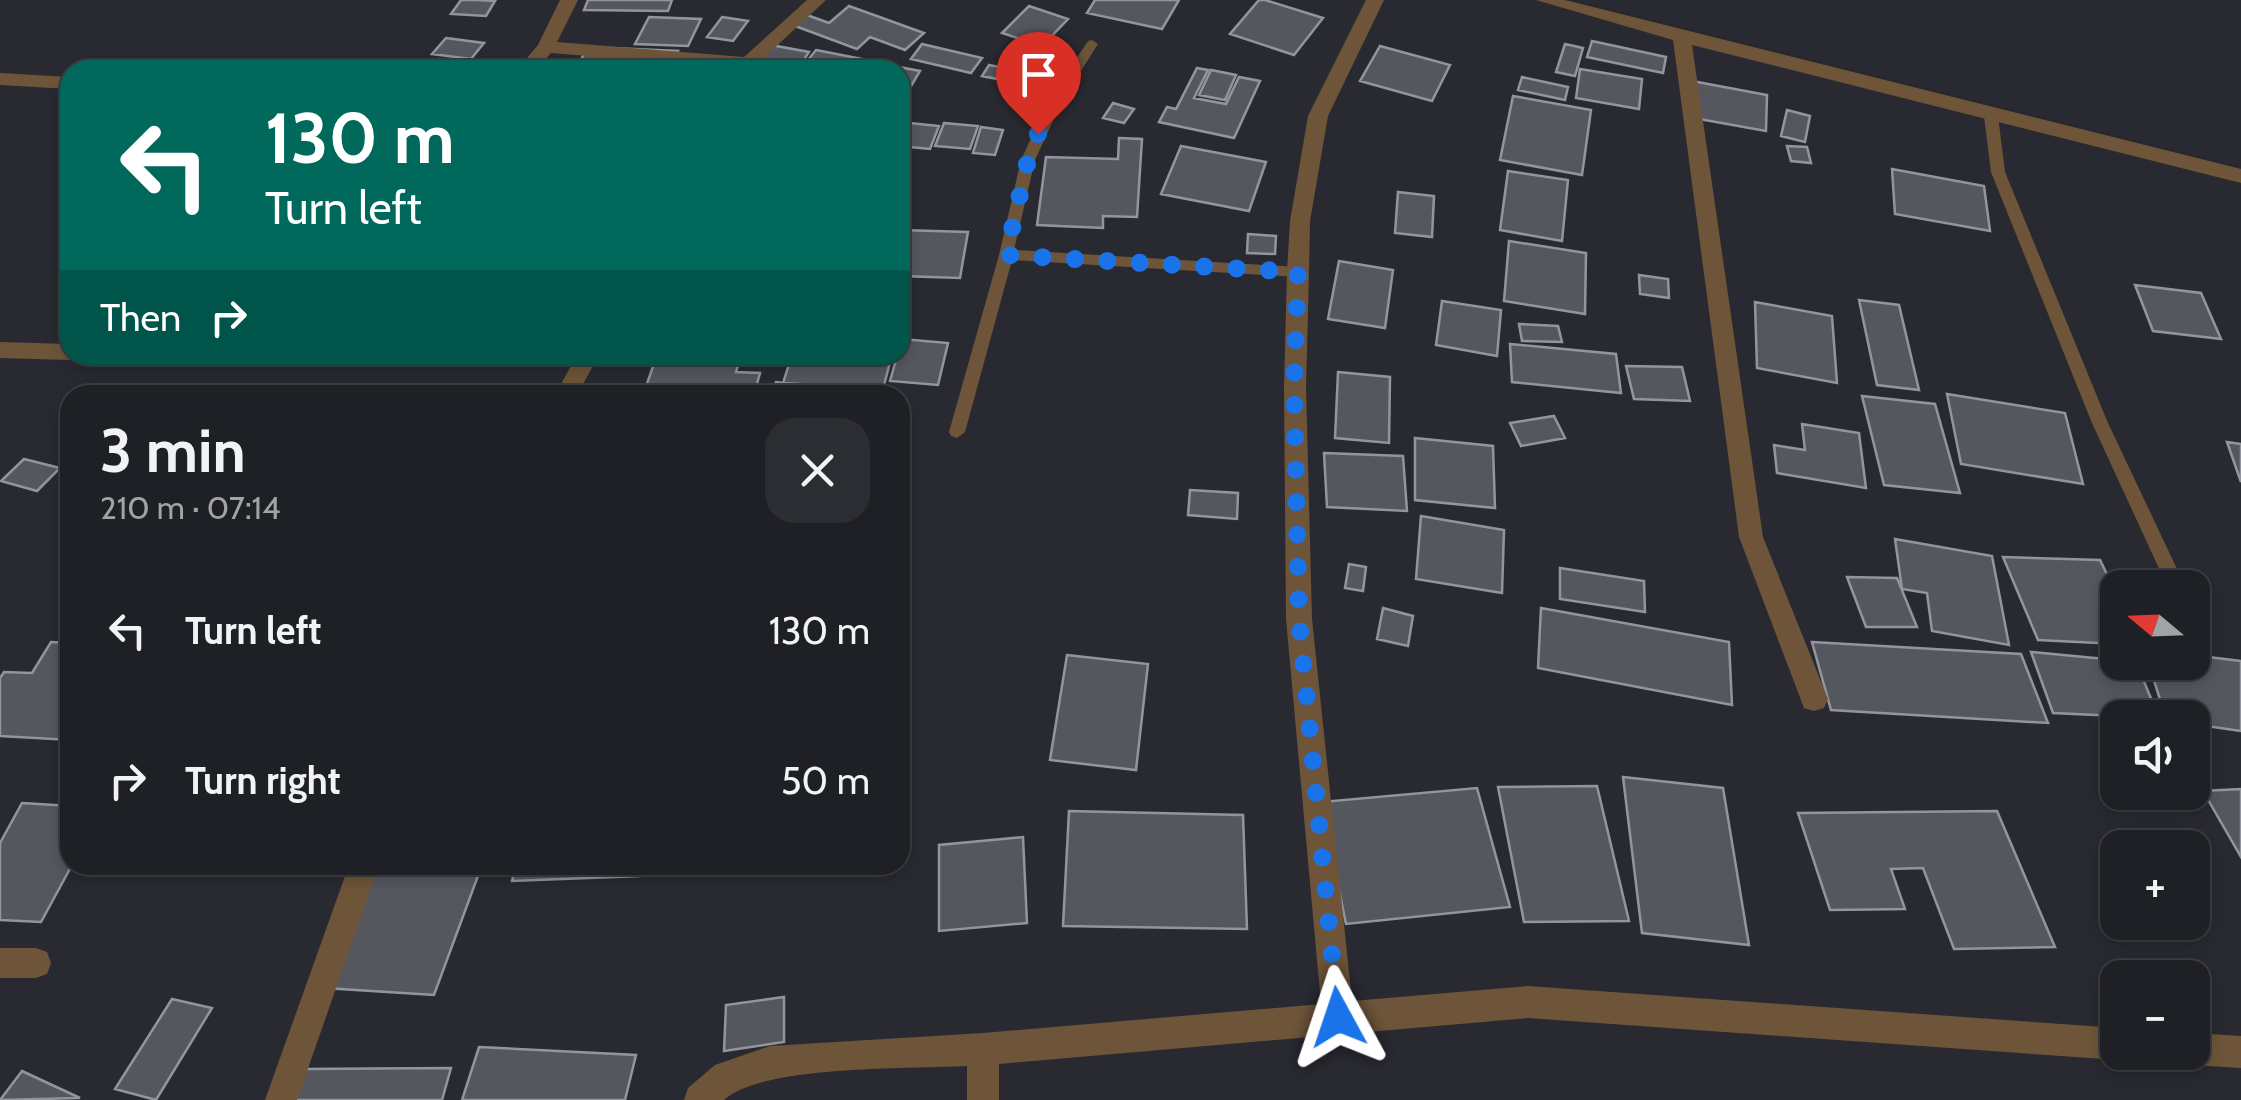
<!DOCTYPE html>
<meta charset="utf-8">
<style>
:root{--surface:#1f2025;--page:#2c2d32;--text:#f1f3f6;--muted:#a1a3a7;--line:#3c3e42}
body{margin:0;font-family:Cabin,sans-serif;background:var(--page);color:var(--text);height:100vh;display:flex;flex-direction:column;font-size:38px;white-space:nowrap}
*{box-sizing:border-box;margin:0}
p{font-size:32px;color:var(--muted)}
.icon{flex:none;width:55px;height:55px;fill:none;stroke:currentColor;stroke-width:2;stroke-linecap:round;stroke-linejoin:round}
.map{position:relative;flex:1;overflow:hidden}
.panel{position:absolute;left:60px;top:385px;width:850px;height:490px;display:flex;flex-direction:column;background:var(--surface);border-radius:30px;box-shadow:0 5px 15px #0003,0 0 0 2px var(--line)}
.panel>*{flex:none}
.hud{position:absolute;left:60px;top:60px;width:850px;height:305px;border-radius:30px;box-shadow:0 5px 15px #0003,0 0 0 2px var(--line);background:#00695c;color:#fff;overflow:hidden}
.needle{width:65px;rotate:289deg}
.buttons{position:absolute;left:2100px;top:570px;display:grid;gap:20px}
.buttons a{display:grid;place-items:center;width:110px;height:110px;border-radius:20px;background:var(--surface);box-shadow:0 5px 15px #0003,0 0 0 2px var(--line);font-size:50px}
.pin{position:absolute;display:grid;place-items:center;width:85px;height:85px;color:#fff;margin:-102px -42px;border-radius:50% 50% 50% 0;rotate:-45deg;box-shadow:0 0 10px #0007}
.pin .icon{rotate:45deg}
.me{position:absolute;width:110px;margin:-55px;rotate:355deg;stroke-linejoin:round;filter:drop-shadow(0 0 8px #0008)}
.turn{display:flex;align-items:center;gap:35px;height:210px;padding:0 40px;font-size:45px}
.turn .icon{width:130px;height:130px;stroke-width:2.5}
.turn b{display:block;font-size:70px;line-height:85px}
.then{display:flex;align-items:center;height:95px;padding:0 40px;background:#0003;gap:20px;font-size:38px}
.round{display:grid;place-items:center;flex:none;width:105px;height:105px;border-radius:30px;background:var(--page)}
.summary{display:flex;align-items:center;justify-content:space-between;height:170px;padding:0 40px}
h1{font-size:60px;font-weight:700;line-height:75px}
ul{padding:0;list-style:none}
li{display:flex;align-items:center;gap:30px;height:150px;padding:0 40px}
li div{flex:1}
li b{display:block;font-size:38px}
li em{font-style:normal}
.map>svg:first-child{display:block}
</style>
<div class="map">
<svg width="2241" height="1100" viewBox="0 0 2241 1100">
<rect width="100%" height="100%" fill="#292a31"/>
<!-- building -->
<path fill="#55575f" stroke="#93959e" stroke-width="2.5" d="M461,0H477L495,1L486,16L451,14Z
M588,0H672L668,11L584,10Z
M1095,0H1179L1162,29L1087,13Z
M1259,0H1265L1323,18L1294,55L1230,34Z
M849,6L924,33L905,50L870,37L857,49L795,26L807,15L829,23Z
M1029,6L1068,19L1042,46L1002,33Z
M649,17L701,19L688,46L635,44Z
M722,17L748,21L733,41L707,37Z
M446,38L484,43L471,59L432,54Z
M1592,41L1666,57L1663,73L1587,57Z
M922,44L982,58L971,73L911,59Z
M1565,44L1583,48L1575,76L1556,72Z
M771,45L809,52L797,70L754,68Z
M1380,46L1450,65L1432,101L1360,81Z
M588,47L678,51L669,70H575Z
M816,50L883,63L878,70H800Z
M989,65L1014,70L1008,81L982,76Z
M899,67L920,71L907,93L900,91Z
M1197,68L1208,70L1194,98L1226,104L1239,77L1260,81L1234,138L1159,122L1167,107L1176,109Z
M1580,69L1642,79L1639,109L1576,98Z
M1211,70L1236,75L1225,100L1199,95Z
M1522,77L1568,87L1565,100L1518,90Z
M1692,81L1767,95L1766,131L1688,117Z
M1513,96L1591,110L1582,175L1500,160Z
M1113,103L1134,109L1124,123L1103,118Z
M1787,110L1810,116L1805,142L1781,136Z
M900,122L939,126L930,149L900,146Z
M944,123L978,126L970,149L935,146Z
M981,127L1003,130L995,155L973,153Z
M1119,138L1142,139L1137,217L1103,216V228L1037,225L1046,157L1118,159Z
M1181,146L1266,162L1249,211L1161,194Z
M1787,146L1807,147L1811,163L1791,161Z
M1892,169L1984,186L1990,231L1895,214Z
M1508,171L1568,180L1562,241L1500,230Z
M1398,192L1434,196L1432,237L1395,233Z
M900,230L968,232L960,278L900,276Z
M1248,234L1276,236L1275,254L1247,253Z
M1509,241L1586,253L1585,314L1504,301Z
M1339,261L1393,270L1385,328L1328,319Z
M1639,275L1668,279L1669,298L1640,294Z
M2135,285L2201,293L2221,339L2153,331Z
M1859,300L1899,305L1919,390L1877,385Z
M1442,301L1501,310L1497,356L1436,345Z
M1755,302L1832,316L1837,383L1757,368Z
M1519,324L1558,326L1562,342L1522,341Z
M902,339L948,343L938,385L890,381Z
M1510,344L1616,354L1621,393L1512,382Z
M657,355L741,356L736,372L760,373L754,395H643Z
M792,355H892L883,389L783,383Z
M1626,366L1682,367L1690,401L1634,399Z
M1338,372L1390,377L1389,443L1335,438Z
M776,382L870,395H771Z
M1947,394L2065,413L2083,484L1961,464Z
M1862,396L1935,404L1960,493L1884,485Z
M1554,416L1565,438L1521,446L1510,423Z
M1802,424L1859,433L1866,488L1777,473L1774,445L1805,450Z
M1415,438L1493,446L1495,508L1415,500Z
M2227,442L2241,444V482Z
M1324,453L1403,456L1407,511L1327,507Z
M24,459L60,468L37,491L1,481Z
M1190,490L1238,493L1237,519L1188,515Z
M1421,516L1504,530L1502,593L1416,579Z
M1895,539L1992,556L2009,645L1932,631L1927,593L1902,589Z
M2003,557L2100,560L2118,597V644L2038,640Z
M1349,564L1366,567L1363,591L1345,588Z
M1560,568L1644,581L1645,612L1560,599Z
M1847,577L1897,578L1917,627H1866Z
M1383,608L1413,616L1408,646L1377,639Z
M1541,608L1729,642L1732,705L1538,668Z
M900,634L910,635L900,703Z
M51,642L70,643V740L0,736V678L4,672L32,673Z
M1812,642L2021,654L2048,723L1831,710Z
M2031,652L2136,662L2159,718L2053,713Z
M1067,655L1148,664L1136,770L1050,760Z
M2192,655L2241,661V731L2192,724V718H2166L2148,662H2192Z
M1623,777L1723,788L1749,945L1642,933Z
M1597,786L1629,921L1524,922L1498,787Z
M1477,788L1510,907L1346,924L1321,802Z
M2241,789V857L2203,791Z
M22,803L70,806L72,865L41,922L0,920V843Z
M1069,811L1243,815L1247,929L1063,926Z
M1997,811L2055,947L1954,949L1923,868L1891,869L1905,909L1830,910L1798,813Z
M1023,837L1027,923L939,931V845Z
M376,865H482L434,995L325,988Z
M516,865H642L640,876L512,881Z
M784,997V1042L724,1051L726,1005Z
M172,999L212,1008L156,1100L115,1089Z
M479,1047L636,1055L625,1100H462Z
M451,1068L442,1100H287L298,1069Z
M22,1071L80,1098L0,1100Z"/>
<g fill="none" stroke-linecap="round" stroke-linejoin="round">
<!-- service -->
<path fill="#6e5539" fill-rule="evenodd" d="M1092,40L1098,44L1063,99L1035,160L1014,250L1298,267L1305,272L1298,277L1012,260L965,432L957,438L951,436L949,432L999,255L1021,160L1049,99L1088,41Z
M1991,112L1998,116L2005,172L2108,423L2186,588H2168L2092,423L1991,172L1984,116Z"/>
<!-- minor -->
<path fill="#6e5539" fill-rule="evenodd" d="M560,0H578L557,42L744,57L807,0H826L754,67L748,69L551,53L536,70H517L538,45Z
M1366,0H1384L1328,116L1310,221L1309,272L1306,387L1312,619L1352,1001L1528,986L2118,1028V1052L2129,1055L2118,1060L1528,1018L999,1064V1100H967V1066C911,1069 761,1065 724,1100H684L688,1088L715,1065L770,1046L983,1033L1321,1004L1286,619L1284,387L1287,272L1290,221L1308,116Z
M1536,0H1565L2241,169V183L1692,45L1763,537L1828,699L1824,708L1814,711L1804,708L1739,537L1673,40Z
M0,73L70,77V89L0,85Z
M0,342L70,344V355H79L70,360L0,358Z
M176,355H361L363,359L352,367L187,363Z
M577,355H599L577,395H555Z
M349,865H379L297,1100H265Z
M0,948H36L47,952L51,963L47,974L36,978H0Z
M2192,1033L2241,1036V1068L2192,1065L2181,1060L2178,1052H2192Z"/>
</g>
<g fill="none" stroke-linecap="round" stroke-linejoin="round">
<!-- route -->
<path stroke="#1a73e8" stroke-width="18" stroke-dasharray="0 32.4" d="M1038,134L1028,160L1006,255L1298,272L1294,387L1299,619L1338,1017"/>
</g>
</svg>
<div class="buttons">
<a><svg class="needle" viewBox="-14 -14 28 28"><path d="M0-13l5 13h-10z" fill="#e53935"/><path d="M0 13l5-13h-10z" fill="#a1a3a7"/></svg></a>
<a><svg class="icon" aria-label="sound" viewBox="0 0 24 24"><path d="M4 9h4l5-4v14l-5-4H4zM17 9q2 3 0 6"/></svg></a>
<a>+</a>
<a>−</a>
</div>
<div class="pin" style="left:1038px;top:134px;background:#d93025"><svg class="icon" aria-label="arrive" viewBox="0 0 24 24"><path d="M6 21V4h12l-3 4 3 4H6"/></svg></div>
<svg class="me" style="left:1338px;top:1017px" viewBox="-20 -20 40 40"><path d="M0-17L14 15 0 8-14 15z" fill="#1a73e8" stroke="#fff" stroke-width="4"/></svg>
<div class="hud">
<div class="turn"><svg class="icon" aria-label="left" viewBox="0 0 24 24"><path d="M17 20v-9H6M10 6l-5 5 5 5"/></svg><div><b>130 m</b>Turn left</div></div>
<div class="then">Then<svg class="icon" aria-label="right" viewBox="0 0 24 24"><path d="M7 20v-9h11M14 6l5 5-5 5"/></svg></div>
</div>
<section class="panel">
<div class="summary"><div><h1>3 min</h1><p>210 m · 07:14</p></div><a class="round"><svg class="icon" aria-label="close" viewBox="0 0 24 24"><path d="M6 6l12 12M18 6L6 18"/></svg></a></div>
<ul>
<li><svg class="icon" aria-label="left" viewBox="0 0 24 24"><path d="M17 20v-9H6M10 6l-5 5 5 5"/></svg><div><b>Turn left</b></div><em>130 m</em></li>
<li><svg class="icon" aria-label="right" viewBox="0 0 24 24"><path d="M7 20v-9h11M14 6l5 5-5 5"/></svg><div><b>Turn right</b></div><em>50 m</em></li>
</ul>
</section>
</div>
